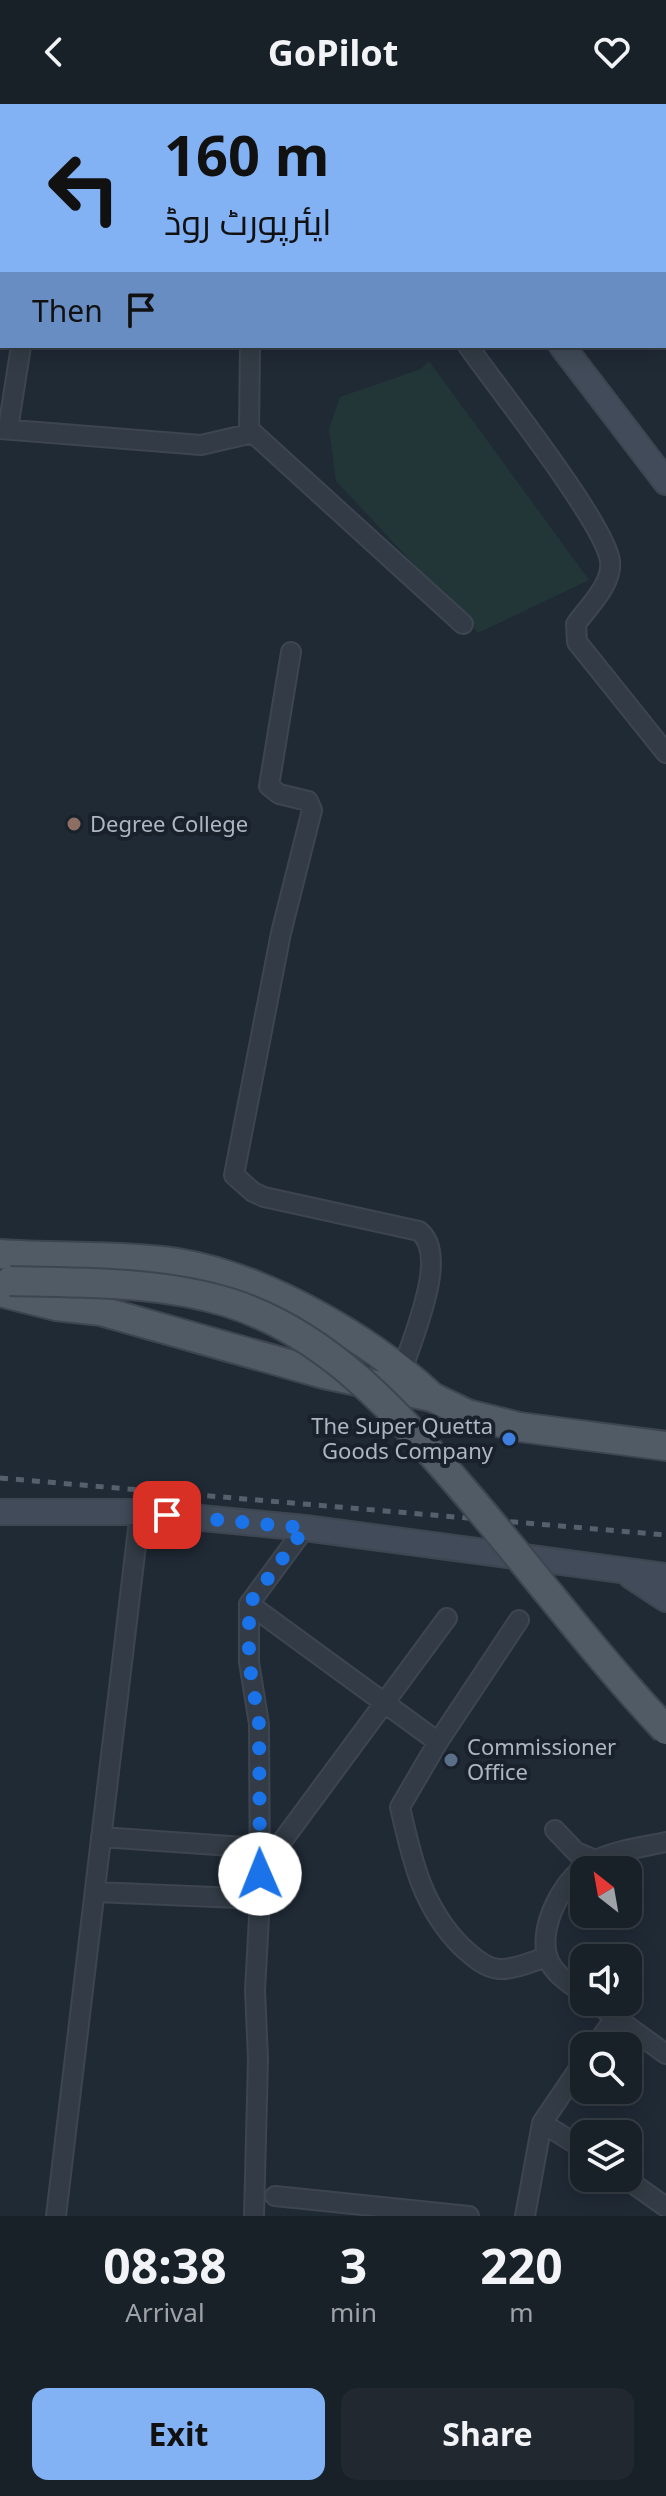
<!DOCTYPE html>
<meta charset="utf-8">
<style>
:root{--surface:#182028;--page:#212830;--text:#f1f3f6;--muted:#9fa3a8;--line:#363e45;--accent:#82b1f4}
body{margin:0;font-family:"Noto Sans",Cairo,sans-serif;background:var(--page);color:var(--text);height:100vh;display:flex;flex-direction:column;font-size:30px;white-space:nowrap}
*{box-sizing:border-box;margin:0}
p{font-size:26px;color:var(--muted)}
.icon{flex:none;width:44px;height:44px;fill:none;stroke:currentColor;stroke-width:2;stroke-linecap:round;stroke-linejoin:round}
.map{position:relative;height:2112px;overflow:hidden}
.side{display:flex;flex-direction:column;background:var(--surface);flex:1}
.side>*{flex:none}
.top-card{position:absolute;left:0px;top:0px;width:666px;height:244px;box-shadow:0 4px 20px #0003,0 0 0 2px var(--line);background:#82b1f4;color:#111;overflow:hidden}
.needle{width:52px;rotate:329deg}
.tools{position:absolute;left:570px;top:1752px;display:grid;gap:16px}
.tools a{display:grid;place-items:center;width:72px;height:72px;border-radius:16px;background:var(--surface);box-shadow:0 4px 20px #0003,0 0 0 2px var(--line);font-size:40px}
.pin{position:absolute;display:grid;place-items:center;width:68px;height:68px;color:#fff;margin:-34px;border-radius:16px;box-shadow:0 4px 12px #0006}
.me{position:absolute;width:88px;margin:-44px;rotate:359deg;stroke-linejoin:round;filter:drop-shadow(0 0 6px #0008)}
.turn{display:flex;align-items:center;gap:28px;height:168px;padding:0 32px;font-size:36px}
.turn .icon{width:104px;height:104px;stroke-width:2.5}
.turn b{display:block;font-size:56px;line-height:68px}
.then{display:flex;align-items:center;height:76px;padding:0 32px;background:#0003;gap:16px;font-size:30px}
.eta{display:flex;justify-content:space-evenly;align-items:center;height:136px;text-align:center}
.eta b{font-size:48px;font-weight:700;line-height:56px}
.button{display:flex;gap:16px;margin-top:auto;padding:16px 32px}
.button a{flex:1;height:92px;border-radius:16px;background:var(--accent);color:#111;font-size:32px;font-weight:700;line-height:92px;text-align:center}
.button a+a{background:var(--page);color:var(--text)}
header{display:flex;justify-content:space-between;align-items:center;height:104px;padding:0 32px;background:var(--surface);font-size:36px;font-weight:700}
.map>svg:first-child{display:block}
</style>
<header><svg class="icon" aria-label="back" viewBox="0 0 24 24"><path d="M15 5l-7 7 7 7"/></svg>GoPilot<svg class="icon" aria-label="heart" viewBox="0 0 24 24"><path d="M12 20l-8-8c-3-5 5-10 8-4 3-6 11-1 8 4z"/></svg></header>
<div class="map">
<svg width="666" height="2112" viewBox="0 0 666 2112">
<rect width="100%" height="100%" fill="#202a35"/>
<!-- green -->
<path fill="#223537" d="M429,257L589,476L478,529L336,377L329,325L340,293L421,265Z"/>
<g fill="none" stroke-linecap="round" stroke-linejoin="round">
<!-- street casing -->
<g stroke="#3d4550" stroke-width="22">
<path id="street" d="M49,0V2
M379,0V2
M654,0L655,2
M247,2V0
M664,77L666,80
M468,242C496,282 605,419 610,457C613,480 588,503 576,520L577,538L666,649
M0,325L201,341L253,329L463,520
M8,325L21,242
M249,328L250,242
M291,548L269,682L279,690L308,697L312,706L281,829L234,1071L253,1088L264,1093L419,1127C450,1151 412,1233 403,1265
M249,1500L438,1638
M519,1516L438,1638L400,1703C412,1756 422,1803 462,1843C472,1852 485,1864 499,1865C514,1866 533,1857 547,1853
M555,1726L576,1748L595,1756
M101,1733L260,1744
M272,1751L447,1514
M95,1788L260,1795
M584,1890C571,1880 556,1872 549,1857C535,1825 565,1770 594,1757C616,1746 643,1743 666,1738
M594,1898L666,1950
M595,1942L615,1914
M584,1957L542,2019L584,2045
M625,2074L666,2103
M275,2092L469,2112
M56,2112L140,1408
M254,2112L258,1955L255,1886L260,1795L259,1620L249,1558V1500L305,1424
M525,2112L542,2019"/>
</g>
<!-- secondary casing -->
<g stroke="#3d4550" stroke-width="28">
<path id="secondary" d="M461,0V2
M562,242L666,378
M0,1408H140L305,1424L666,1472
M631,1472L666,1495"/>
</g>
<!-- primary casing -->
<g stroke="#3d4550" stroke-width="32">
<path id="primary" d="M0,1150C57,1154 123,1151 178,1159C263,1173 369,1234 431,1292
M0,1188L56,1202L101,1207L324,1270L432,1293L467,1310L519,1323L666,1342"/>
</g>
<!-- street -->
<use href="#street" stroke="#333c46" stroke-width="18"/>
<!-- secondary -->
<use href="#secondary" stroke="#414b59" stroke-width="24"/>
<!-- primary -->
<use href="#primary" stroke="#515b66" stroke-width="28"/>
<!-- rail -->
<path stroke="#55606d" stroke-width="5" stroke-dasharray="8 8" stroke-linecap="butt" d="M0,1374L666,1431"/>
<!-- primary-bridge casing -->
<g stroke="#3d4550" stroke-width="32" stroke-linecap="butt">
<path id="primary-bridge" d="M10,1177C82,1179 157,1177 227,1198C328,1229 399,1311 466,1389C533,1467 595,1551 666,1626"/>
</g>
<!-- primary-bridge -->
<use href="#primary-bridge" stroke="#515b66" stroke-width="28"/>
</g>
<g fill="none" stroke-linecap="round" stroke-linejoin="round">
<!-- route -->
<path stroke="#1a73e8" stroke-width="14" stroke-dasharray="0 25.2" d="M167,1411L305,1424L249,1500V1558L259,1620L260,1770"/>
</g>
<!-- markers -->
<circle fill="#8d6e63" stroke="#19212b" stroke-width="3" cx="74" cy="720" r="8"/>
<circle fill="#3f7fe0" stroke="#19212b" stroke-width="3" cx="509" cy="1335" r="8"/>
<circle fill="#5c6f8a" stroke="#19212b" stroke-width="3" cx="451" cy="1656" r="8"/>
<g text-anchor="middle" stroke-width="8" stroke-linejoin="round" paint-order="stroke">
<!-- poi labels -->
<g font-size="22" fill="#adb6c3" stroke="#19212b" text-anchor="start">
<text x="90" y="728">Degree College</text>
<text x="493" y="1330" text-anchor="end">The Super Quetta<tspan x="493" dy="25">Goods Company</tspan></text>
<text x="467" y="1651">Commissioner<tspan x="467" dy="25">Office</tspan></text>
</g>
</g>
</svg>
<div class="tools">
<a><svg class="needle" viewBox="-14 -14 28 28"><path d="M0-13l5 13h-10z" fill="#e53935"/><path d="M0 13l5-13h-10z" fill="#9fa3a8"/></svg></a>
<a><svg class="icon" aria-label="sound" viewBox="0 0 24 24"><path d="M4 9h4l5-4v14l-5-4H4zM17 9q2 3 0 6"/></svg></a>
<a><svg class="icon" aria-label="search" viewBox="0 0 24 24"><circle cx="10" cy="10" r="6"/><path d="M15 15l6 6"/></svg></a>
<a><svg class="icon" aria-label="layers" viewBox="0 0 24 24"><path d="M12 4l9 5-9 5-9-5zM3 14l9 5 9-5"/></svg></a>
</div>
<div class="pin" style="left:167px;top:1411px;background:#d93025"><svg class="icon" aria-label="arrive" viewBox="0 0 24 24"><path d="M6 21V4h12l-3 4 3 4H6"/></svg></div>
<svg class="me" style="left:260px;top:1770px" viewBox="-20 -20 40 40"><circle r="19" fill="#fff"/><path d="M0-13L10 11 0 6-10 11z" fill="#1a73e8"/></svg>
<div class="top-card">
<div class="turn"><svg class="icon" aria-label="left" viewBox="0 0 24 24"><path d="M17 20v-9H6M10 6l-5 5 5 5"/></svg><div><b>160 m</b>ایئرپورٹ روڈ</div></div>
<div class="then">Then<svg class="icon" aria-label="arrive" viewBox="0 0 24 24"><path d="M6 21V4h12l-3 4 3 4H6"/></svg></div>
</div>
</div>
<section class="side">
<div class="eta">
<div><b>08:38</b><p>Arrival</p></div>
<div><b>3</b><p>min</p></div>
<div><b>220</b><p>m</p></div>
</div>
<div class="button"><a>Exit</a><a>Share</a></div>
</section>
